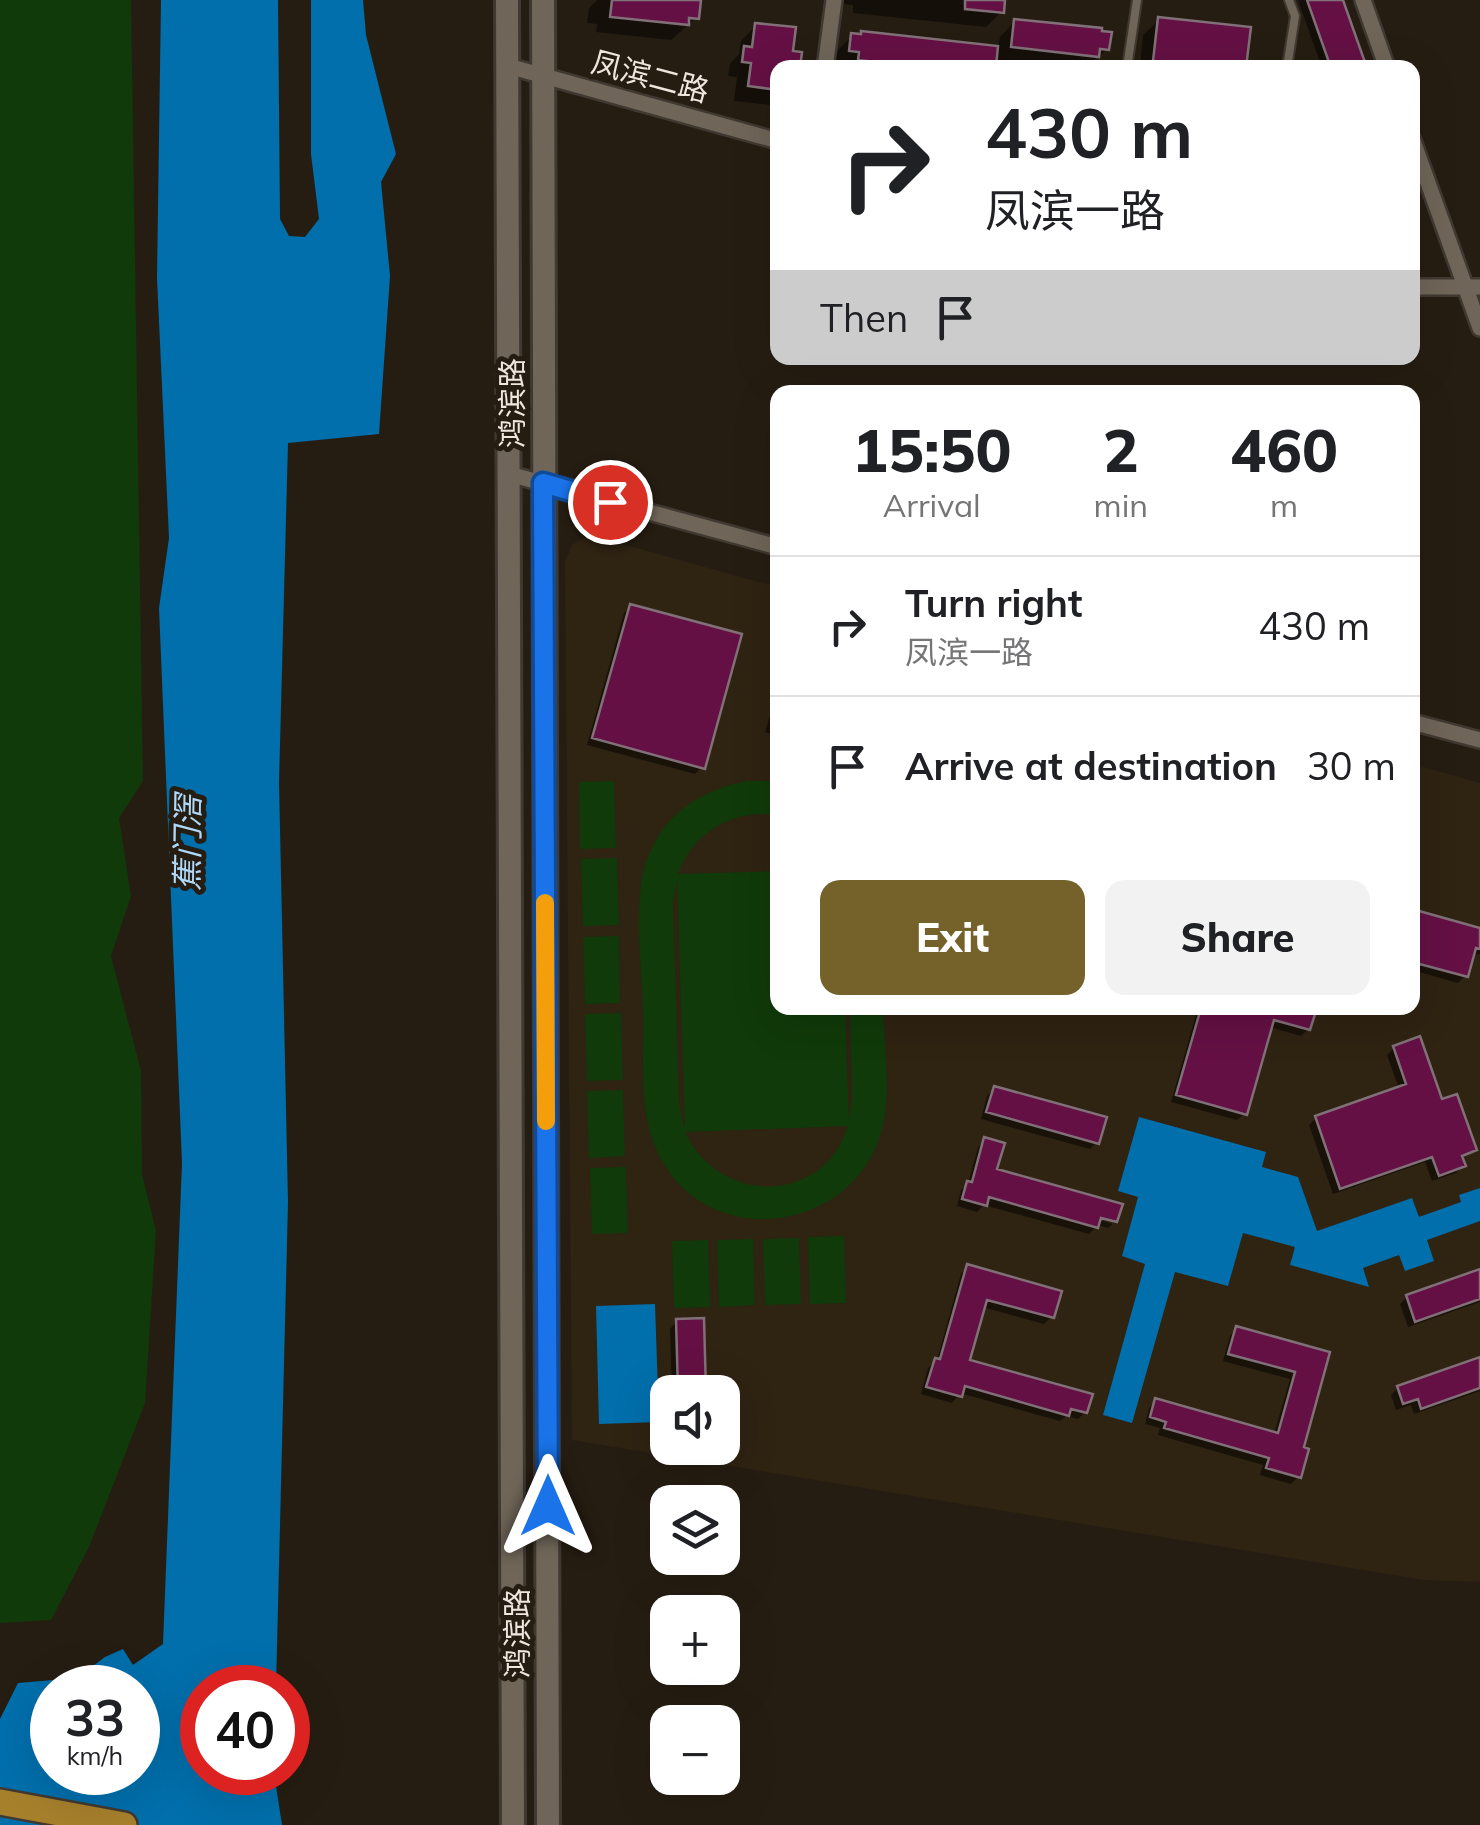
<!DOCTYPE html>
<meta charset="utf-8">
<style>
:root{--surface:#fff;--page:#f2f2f2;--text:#202124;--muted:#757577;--line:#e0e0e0;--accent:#75622b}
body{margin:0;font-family:Mulish,"Noto Sans SC",sans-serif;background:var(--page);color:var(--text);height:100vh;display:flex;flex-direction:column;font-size:38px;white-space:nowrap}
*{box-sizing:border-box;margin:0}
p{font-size:32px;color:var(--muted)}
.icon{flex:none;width:55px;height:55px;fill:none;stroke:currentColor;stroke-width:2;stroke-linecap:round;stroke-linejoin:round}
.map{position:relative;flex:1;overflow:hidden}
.side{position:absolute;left:770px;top:385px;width:650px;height:630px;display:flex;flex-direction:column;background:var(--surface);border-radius:20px;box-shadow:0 10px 40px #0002}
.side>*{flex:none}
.top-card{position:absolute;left:770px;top:60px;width:650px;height:305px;border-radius:20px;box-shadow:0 10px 40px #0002;background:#fff;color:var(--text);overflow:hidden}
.buttons{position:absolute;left:650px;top:1375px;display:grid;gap:20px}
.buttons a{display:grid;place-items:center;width:90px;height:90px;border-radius:20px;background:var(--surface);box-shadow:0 10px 40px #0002;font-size:50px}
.speed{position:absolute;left:30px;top:1665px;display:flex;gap:20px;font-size:50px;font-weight:700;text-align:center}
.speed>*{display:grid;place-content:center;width:130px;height:130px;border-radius:50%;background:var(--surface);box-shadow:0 10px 40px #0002;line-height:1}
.speed small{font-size:25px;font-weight:400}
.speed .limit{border:15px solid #d22;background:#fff;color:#111}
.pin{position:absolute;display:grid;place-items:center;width:85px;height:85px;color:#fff;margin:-42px;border:5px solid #fff;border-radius:50%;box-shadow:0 2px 10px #0007}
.me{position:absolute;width:110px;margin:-55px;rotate:0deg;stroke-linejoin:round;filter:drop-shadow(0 0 8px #0008)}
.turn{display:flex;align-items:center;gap:35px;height:210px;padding:0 50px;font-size:45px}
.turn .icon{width:130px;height:130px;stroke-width:2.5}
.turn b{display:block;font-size:70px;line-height:85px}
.then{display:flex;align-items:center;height:95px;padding:0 50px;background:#0003;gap:20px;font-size:38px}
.eta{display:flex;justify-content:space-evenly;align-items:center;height:170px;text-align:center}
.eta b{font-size:60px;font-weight:800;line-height:70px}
.button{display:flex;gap:20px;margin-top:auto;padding:20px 50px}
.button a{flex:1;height:115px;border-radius:20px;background:var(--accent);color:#fff;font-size:40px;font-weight:800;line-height:115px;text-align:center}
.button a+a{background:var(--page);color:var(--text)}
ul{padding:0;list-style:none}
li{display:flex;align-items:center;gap:30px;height:140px;padding:0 50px;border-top:2px solid var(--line)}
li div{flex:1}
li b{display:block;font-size:38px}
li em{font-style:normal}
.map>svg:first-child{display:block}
</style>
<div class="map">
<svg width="1480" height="1825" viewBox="0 0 1480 1825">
<rect width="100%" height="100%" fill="#261d12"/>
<!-- built -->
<path fill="#2f2312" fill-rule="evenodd" d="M597,537L777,587L778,1008H1412L1413,764L1480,783V1582L1424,1580L572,1440L565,561L573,544L584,538ZM668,1392H722V1448H668Z"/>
<!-- green -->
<path fill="#103a09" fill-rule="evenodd" d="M0,0H131L143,781L119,818L131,896L111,956L141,1071L142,1174L156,1231L145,1403L89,1547L51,1620L0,1623Z
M614,781L616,848L580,849L579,782Z
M747,781H777V815C733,809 694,831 678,874L777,871L778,1008H845L849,1121L852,1098L850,1008H883C884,1048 893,1097 880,1136C852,1225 730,1249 672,1176C661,1162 653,1145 649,1128C640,1092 644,1051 643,1014C642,972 636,927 641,885C642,872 646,860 652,848C670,809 706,789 747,781ZM677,879L685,1125L684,1126L679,1103L673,902ZM848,1126C823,1206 719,1205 685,1132Z
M617,858L619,925L583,926L581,859Z
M619,936L620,1003L585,1004L583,937Z
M621,1013L623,1080L587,1081L585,1014Z
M623,1090L625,1156L589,1158L587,1091Z
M626,1167L628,1233L592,1234L590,1168Z
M844,1236L846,1303L810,1304L808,1237Z
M799,1238L801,1304L765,1305L763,1239Z
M753,1239L755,1305L719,1307L717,1240Z
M708,1240L710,1307L674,1308L672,1241Z"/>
<!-- water -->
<path fill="#016fac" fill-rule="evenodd" d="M161,0H278L280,219L289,236L305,237L319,219L311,154V0H363L366,35L396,154L381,182L390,276L379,434L288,443L279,782L288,1202L276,1687L202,1688V1772L274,1773L282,1825H0V1719L18,1683L77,1678L105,1657L123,1649L133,1665L163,1644L182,1163L159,608L169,538L157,278ZM52,1688H138V1772H52Z
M1139,1117L1266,1152L1262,1167L1298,1177L1317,1231L1412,1198L1419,1217L1461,1202L1459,1195L1480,1188V1221L1427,1240L1434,1261L1405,1271L1399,1255L1363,1268L1369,1287L1290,1265L1295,1247L1243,1233L1228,1286L1175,1272L1132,1423L1103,1415L1145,1264L1122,1256L1138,1197L1118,1191Z
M655,1304L659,1422L599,1424L596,1306Z"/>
<!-- shadow -->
<path fill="#0007" d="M597,0H689L697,17L671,40L596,32L597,24L587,23L589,8Z
M844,0H1003L1001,12L986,27L853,13V5L844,4Z
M1298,0H1340L1364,68H1322Z
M1159,20L1244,68H1140L1143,35Z
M1015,21L1107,49L1085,68L994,62L992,68L835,66L837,51L852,36L862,34L998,48L1000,37Z
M756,26L778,68V98L771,105L734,101L737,77L728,76L730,64L739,54L741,41Z
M631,606L702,767L695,774L587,745L624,613Z
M778,689V736L765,732Z
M1412,912L1480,930V954L1471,955L1466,975L1458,983L1412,970Z
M1198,1008H1314L1308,1029L1301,1036L1269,1027L1245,1113L1237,1120L1171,1102Z
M1394,1048L1441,1102L1474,1150L1461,1159L1463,1166L1456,1173L1432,1181L1425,1162L1333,1194L1309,1125L1316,1118L1399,1089L1387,1055Z
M994,1088L1097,1142L1090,1149L981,1119L987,1096Z
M985,1140L1001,1144L994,1171L1120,1206L1115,1221L1090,1212L1089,1217L1113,1224L1108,1228L1098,1225L1089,1234L984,1205L977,1212L957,1206L961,1190L968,1184L978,1147Z
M968,1267L1051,1317L1044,1324L982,1307L967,1362L1085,1412L1078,1419L1066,1416L1060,1421L960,1393L952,1403L921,1394L928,1368L937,1360L961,1274Z
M1480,1272V1302L1408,1327L1400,1304L1407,1297Z
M677,1321H702L704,1392H672L670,1329Z
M1237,1329L1327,1354L1300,1449L1298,1477L1291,1484L1260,1475L1263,1465L1158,1435L1160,1428L1145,1424L1149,1408L1156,1401L1274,1434L1290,1379L1223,1361L1230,1336Z
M1480,1360V1391L1414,1414L1411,1405L1396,1410L1391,1395L1398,1388Z"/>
<!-- building -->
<path fill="#641044" stroke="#817078" stroke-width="2.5" d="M612,0H701L699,19L689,18V25L610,17Z
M965,0H1005L1004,13L965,9Z
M1307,0H1343L1367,68H1331Z
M1158,17L1251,27L1246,68H1207L1153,61Z
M1014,19L1102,28V31L1112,32L1109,50L1100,49L1099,57L1011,47Z
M755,23L796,27L793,51L802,52L800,68H778V90L748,86L751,63L742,62L744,46L752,47Z
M861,31L998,46L996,67L928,68L858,60L859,52L849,51L851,33L861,34Z
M630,604L742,634L705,769L592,738Z
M1412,909L1480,928V949L1476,948L1468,977L1412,962Z
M1201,1008H1317L1310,1030L1274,1020L1247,1115L1176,1095Z
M1420,1036L1442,1099L1457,1094L1477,1150L1462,1156L1466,1166L1439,1176L1432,1157L1340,1189L1315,1116L1406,1084L1393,1046Z
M994,1086L1107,1117L1099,1144L986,1112Z
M984,1137L1005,1143L997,1169L1123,1204L1117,1222L1101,1218L1098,1228L989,1197L987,1206L962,1199L967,1181L972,1182Z
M967,1264L1062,1291L1054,1318L987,1300L970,1360L1093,1394L1087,1413L1071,1409L1069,1416L965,1386L962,1397L926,1387L935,1358L940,1359Z
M1480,1269V1299L1415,1322L1406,1295Z
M704,1318L706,1392H678L676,1319Z
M1236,1326L1330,1352L1304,1447L1309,1449L1301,1478L1266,1468L1269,1458L1164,1428L1166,1422L1150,1417L1155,1398L1278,1433L1295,1372L1228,1354Z
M1480,1357V1388L1421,1409L1418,1399L1403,1404L1397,1386Z"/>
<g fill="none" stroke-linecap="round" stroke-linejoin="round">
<!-- lane casing -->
<g stroke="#403932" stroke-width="12">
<path id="lane" d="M1127,68L1137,0
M1287,68L1295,16L1289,0"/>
</g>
<!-- street casing -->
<g stroke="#403932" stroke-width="20">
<path id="street" d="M1363,0L1387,68
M508,66L778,141
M825,68L834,0
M1412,138L1480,328
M1412,287H1480
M509,474L778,547
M1412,722L1480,740"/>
</g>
<!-- secondary casing -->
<g stroke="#403932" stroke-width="28">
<path id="secondary" d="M507,0L513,1825
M543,0L548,1825"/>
</g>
<!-- primary casing -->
<g stroke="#403932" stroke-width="30">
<path id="primary" d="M0,1802L124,1825"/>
</g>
<!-- lane -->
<use href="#lane" stroke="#6f6558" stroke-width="8"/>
<!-- street -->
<use href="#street" stroke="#6f6558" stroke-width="15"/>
<!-- secondary -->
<use href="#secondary" stroke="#6f6558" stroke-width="22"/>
<!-- primary -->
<use href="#primary" stroke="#a7802c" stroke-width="25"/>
</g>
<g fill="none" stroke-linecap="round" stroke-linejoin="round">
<!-- route casing -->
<g stroke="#114b97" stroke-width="25">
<path id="route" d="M548,1506L543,483L610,502"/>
</g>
<!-- route -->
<use href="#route" stroke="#1a73e8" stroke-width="18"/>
<!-- slow -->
<path stroke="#f59e0b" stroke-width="18" d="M545,903L546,1121"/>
</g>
<g text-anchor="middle" stroke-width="10" stroke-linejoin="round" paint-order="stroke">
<!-- street labels -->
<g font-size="30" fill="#ede7df" stroke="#261d12">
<text transform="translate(650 77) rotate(15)" y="10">凤滨二路</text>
<text transform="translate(513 403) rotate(-90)" y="10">鸿滨路</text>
<text transform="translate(518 1633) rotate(-90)" y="10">鸿滨路</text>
</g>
<!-- water labels -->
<g font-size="32" font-style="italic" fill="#afd8f9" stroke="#261d12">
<text transform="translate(188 843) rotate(-89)" y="11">蕉门滘</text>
</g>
</g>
</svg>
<div class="buttons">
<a><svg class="icon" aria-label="sound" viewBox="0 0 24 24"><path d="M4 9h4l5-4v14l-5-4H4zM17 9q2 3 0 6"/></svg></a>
<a><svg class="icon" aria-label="layers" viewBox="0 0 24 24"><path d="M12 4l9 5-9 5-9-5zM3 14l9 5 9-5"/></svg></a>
<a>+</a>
<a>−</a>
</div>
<div class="speed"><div>33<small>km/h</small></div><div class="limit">40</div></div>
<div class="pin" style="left:610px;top:502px;background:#d93025"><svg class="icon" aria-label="arrive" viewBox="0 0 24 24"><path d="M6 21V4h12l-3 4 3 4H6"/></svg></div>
<svg class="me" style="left:548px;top:1506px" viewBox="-20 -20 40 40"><path d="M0-17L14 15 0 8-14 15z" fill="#1a73e8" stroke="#fff" stroke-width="4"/></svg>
<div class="top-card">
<div class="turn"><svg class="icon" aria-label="right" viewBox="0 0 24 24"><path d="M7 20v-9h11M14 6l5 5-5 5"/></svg><div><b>430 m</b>凤滨一路</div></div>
<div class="then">Then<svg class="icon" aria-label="arrive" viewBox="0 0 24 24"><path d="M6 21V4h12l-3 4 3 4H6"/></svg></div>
</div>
<section class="side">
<div class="eta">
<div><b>15:50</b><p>Arrival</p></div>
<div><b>2</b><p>min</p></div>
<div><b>460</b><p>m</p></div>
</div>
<ul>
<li><svg class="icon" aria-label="right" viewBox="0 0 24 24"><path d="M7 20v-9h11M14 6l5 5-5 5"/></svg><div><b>Turn right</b><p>凤滨一路</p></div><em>430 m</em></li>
<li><svg class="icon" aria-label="arrive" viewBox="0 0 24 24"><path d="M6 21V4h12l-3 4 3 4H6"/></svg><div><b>Arrive at destination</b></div><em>30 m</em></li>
</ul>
<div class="button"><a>Exit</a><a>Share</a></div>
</section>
</div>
